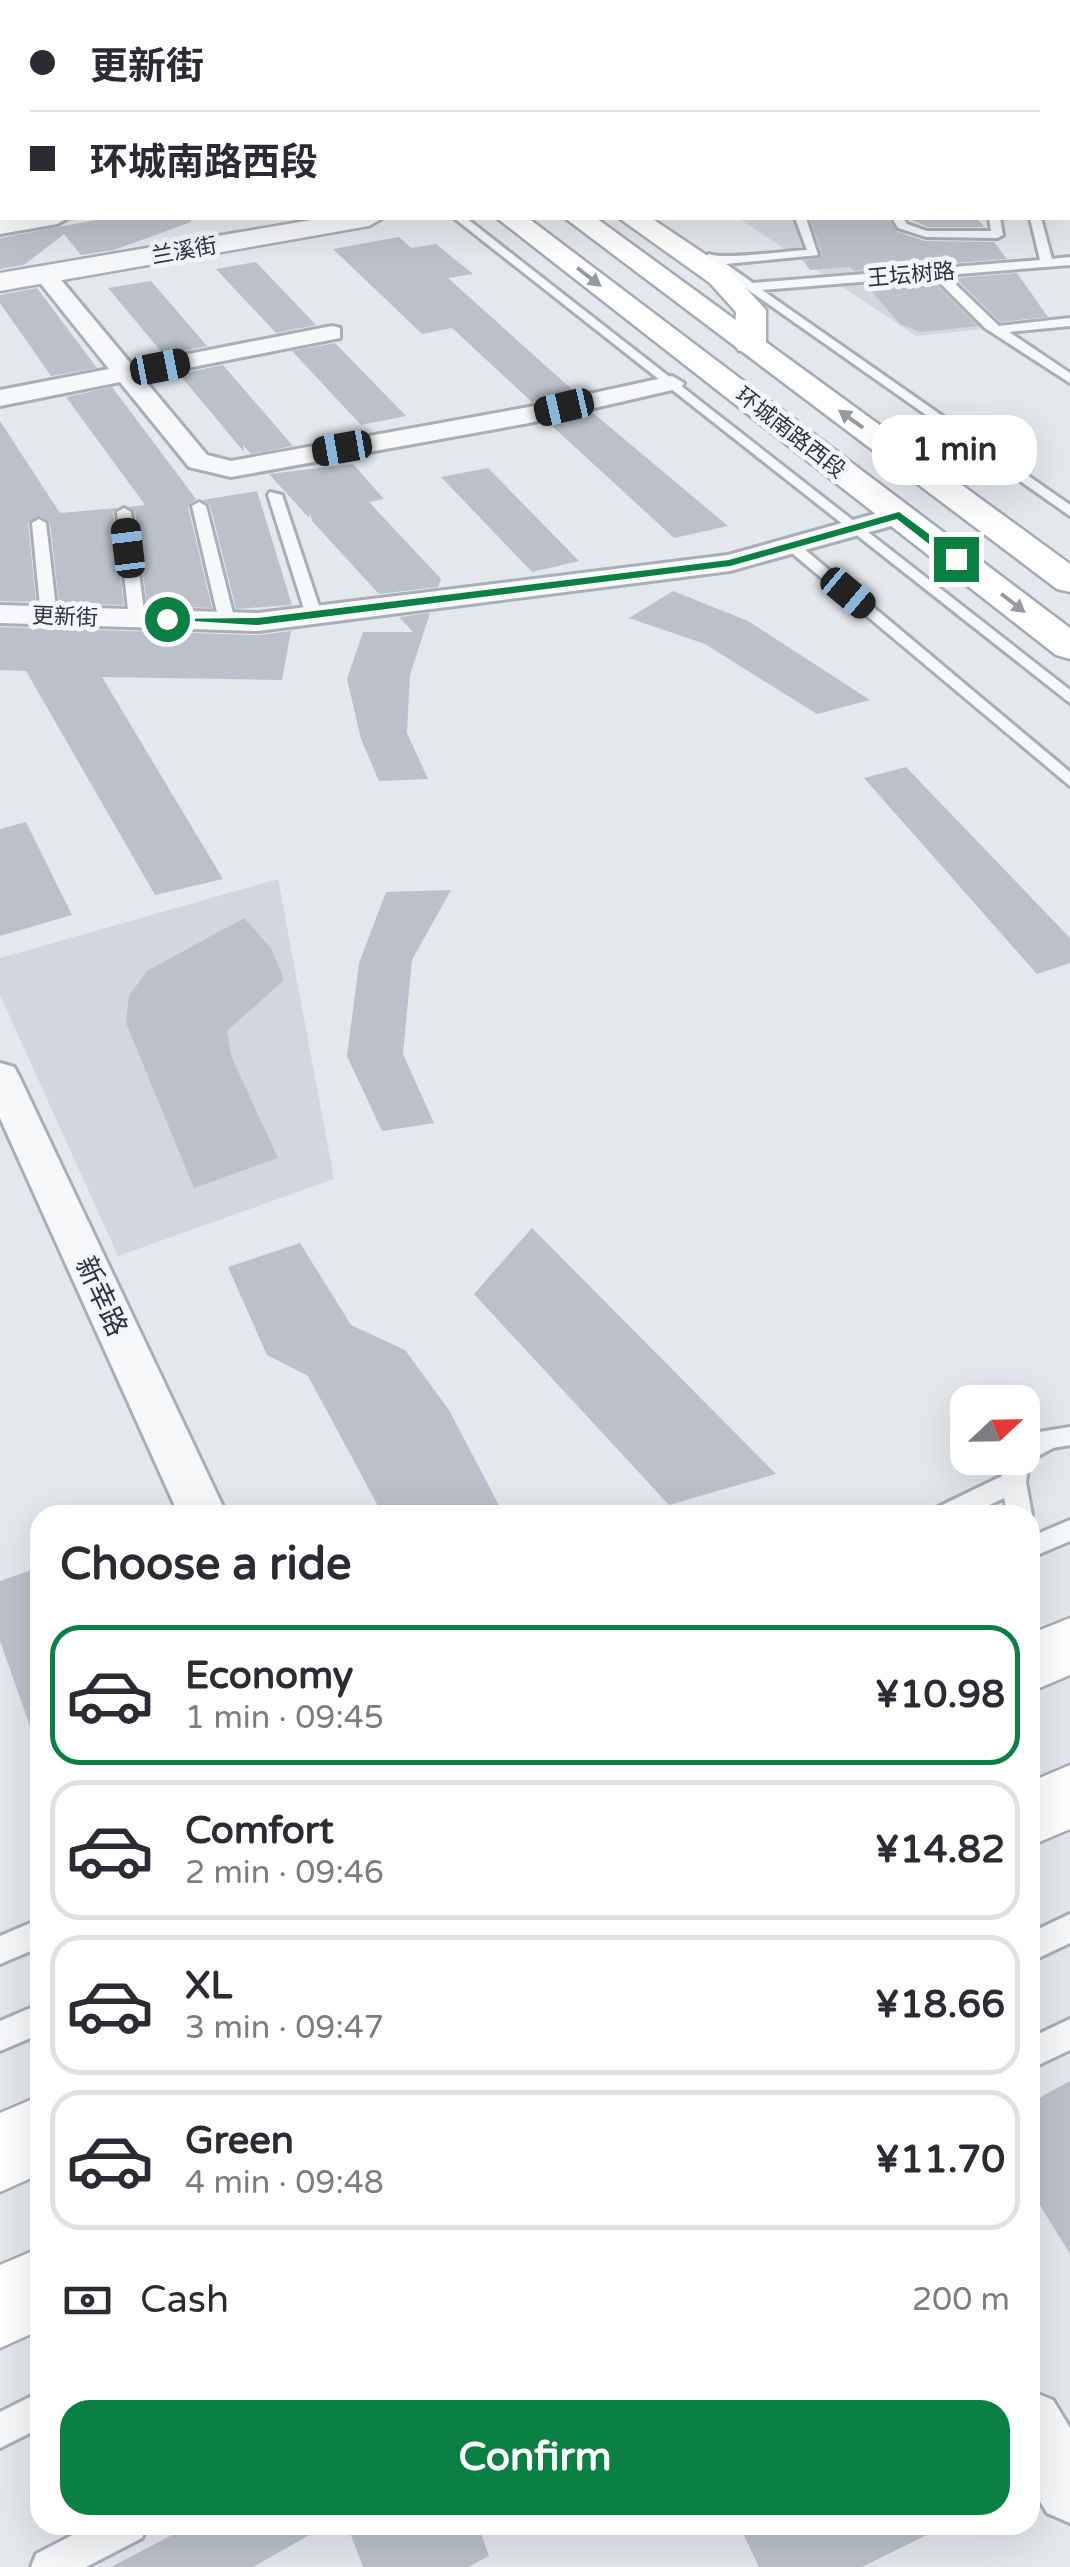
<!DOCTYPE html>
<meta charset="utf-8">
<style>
:root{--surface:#fff;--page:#f2f2f3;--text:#2b2b33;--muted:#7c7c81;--line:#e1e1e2;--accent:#0b8043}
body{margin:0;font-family:"Varela Round","Noto Sans SC",sans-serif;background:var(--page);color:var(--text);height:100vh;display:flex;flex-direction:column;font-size:38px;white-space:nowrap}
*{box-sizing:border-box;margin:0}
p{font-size:32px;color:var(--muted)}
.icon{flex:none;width:55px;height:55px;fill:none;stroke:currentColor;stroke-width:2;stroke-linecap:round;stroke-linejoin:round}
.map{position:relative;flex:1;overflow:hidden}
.sheet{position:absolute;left:30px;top:1505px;width:1010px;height:1030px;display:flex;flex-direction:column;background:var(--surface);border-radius:30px;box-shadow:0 10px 40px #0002}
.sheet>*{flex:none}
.banner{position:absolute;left:0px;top:0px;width:1070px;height:220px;box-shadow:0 10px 40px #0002;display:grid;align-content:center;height:220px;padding:0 30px;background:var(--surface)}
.needle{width:65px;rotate:68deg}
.tools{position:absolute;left:950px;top:1385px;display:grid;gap:20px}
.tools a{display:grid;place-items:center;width:90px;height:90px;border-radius:20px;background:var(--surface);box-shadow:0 10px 40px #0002;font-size:50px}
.end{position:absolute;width:45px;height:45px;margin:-22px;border:12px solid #0b8043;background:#fff;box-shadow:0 0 0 5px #fff}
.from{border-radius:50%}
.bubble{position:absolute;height:70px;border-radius:30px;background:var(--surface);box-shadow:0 10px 40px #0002;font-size:32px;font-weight:800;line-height:70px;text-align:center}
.car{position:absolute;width:30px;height:60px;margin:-30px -15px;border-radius:12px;box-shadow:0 0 8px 2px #0007;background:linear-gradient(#222 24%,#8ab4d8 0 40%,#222 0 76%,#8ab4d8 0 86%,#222 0)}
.banner b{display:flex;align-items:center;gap:35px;height:95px;font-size:38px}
.banner b+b{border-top:2px solid var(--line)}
.banner i{width:25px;height:25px;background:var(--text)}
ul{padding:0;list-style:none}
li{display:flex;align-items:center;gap:30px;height:140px;margin:0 20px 15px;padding:0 10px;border:5px solid var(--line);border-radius:30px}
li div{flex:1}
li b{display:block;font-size:38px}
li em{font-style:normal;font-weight:800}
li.active{border-color:var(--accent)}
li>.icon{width:90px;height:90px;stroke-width:1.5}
h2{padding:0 30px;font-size:45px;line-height:120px}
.pay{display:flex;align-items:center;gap:25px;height:110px;padding:0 30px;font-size:38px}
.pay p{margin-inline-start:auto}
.button{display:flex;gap:20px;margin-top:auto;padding:20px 30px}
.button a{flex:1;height:115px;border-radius:30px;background:var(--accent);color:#fff;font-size:40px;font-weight:800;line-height:115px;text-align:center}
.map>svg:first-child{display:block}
.built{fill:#d2d6de}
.building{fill:#bbc0ca}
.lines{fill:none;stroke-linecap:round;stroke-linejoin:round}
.service-casing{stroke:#a9aeb7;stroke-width:6}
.minor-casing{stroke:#a9aeb7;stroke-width:6}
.tertiary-casing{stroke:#a9aeb7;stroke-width:5}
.secondary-casing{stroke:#a9aeb7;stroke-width:5}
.primary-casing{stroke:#a3abb8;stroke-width:5}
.service{fill:#f7f8fa;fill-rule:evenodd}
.minor{fill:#f7f8fa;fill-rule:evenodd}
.tertiary{fill:#f7f8fa;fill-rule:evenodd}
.secondary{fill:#fff;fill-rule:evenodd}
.primary{fill:#fff;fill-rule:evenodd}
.oneway{fill:#959aa2}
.route{fill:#0b8043}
.labels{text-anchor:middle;stroke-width:10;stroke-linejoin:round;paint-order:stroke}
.far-street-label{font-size:22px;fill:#2b3445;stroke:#f4f6f9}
.street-label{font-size:28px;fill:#2b3445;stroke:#f4f6f9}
</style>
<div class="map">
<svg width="1070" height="2567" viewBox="0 0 1070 2567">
<rect width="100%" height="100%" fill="#e4e7ec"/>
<!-- built -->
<path class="built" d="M 738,218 L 887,218 L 893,230 L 904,231 L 913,240 L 918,264 L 983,329 L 916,336 Z
M 278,879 L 334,1179 L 118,1256 L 0,995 L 0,958 Z"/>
<!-- building -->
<path class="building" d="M 107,218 L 190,218 L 191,222 L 114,250 L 81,255 L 64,234 L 24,265 L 0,269 L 0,238 Z
M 810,218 L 888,218 L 897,232 L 925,241 L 994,242 L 1007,259 L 854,271 L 850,267 L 810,270 L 803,260 L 818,259 L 822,254 Z
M 907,218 L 977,218 L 984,227 L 928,227 Z
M 399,237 L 411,248 L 436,244 L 473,274 L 448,278 L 576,393 L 532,402 L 452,328 L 422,334 L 333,249 Z
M 256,262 L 316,325 L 276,333 L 216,269 Z
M 1017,273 L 1048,317 L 1000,322 L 955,278 Z
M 932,280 L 978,326 L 921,332 L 900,324 L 866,285 Z
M 151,281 L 207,346 L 164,355 L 108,288 Z
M 37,288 L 97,368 L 51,376 L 0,303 L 0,295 Z
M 335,343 L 406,416 L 361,425 L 292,351 Z
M 223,365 L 293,446 L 251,454 L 243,445 L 244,452 L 179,374 Z
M 112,387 L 196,499 L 188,507 L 212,608 L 147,606 L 135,512 L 129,507 L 145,505 L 66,397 Z
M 592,412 L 728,526 L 674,538 L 552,426 L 556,425 L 552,421 Z
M 0,421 L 60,513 L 117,508 L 113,512 L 124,605 L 59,603 L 50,523 L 41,516 L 28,523 L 36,602 L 0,601 Z
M 353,464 L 384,499 L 369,502 L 441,579 L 438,587 L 379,594 L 312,521 L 310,513 L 309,518 L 269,474 Z
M 488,468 L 579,561 L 532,572 L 441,477 Z
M 257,491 L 292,605 L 236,609 L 210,505 L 202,500 Z
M 673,591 L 748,621 L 870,700 L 817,714 L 705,644 L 629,618 Z
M 430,613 L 410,675 L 407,733 L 428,779 L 379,781 L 361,739 L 347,679 L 363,632 L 413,632 L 399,617 Z
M 0,627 L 258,635 L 291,631 L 282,680 L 102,677 L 223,879 L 155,895 L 26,671 L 0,670 Z
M 906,767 L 1070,938 L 1070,963 L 1037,974 L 864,778 Z
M 26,822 L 72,915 L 0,936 L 0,829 Z
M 451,890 L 412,960 L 403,1054 L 434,1123 L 382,1131 L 347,1056 L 359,963 L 386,892 Z
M 244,918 L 271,948 L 284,980 L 227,1031 L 231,1056 L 278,1158 L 194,1188 L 126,1023 L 129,996 L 147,971 Z
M 532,1228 L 776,1474 L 669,1505 L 474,1294 Z
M 300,1243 L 351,1325 L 405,1350 L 449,1410 L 504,1515 L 383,1515 L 308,1376 L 267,1355 L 228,1267 Z
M 40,1567 L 40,1739 L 35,1740 L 0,1641 L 0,1581 Z
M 1070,2081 L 1070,2254 L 1030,2189 L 1030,2103 Z
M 191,2525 L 327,2525 L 253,2567 L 111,2567 Z
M 347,2525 L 478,2525 L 489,2556 L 468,2567 L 363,2567 Z
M 739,2525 L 947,2525 L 862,2567 L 759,2567 Z"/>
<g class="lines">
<defs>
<path id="service" d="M 56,0 L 66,0 L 68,2 L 58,2 Z
M 149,0 L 159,0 L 161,2 L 151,2 Z
M 181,0 L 192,0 L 194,2 L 184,2 Z
M 336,0 L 347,0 L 349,2 L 339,2 Z
M 446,0 L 458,0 L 460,2 L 449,2 Z
M 492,0 L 504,0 L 506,2 L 495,2 Z
M 548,0 L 558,0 L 559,2 L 550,2 Z
M 866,0 L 877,0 L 879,2 L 869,2 Z
M 1026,0 L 1038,0 L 1040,2 L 1029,2 Z
M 1068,23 L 1070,24 L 1070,31 L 1068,30 Z
M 1068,197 L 1070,197 L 1070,203 L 1068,203 Z
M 454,218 L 466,218 L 1070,690 L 1070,703 Z
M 795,218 L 806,218 L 818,255 L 726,264 L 753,283 L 1040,260 L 1030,218 L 1041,218 L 1052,259 L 1070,257 L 1070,265 L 946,275 L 999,326 L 1070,318 L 1070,326 L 1009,332 L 1070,373 L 1070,383 L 985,328 L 933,276 L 762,290 L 1070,505 L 1070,516 L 703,258 L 709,254 C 722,260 786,251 807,250 Z
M 892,218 L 903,218 L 907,224 L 927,231 L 991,231 L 989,218 L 1000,218 L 1003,235 L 997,238 L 926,237 L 898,228 Z
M 270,492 L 282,495 L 322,615 L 319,618 L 306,615 L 268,495 Z
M 199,502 L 206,506 L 235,621 L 233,624 L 219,621 L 192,506 Z
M 124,508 L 131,512 L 145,618 L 137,623 L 129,618 L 117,512 Z
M 39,519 L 46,523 L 57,616 L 49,621 L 41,616 L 32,523 Z
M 787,543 L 797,543 L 1070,772 L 1070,786 L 787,549 Z
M 1070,1427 L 1070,1445 L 1053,1448 L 1029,1461 L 1026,1482 L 1032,1515 L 1030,1520 L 1030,1515 L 1008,1515 L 1004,1498 L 969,1515 L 933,1515 L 936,1508 L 1002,1476 L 1005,1458 L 1022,1458 L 1022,1442 L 1039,1432 Z
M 1070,1520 L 1070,1541 L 1030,1558 L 1030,1537 Z
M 1070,1914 L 1070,1943 L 1030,1962 L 1030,1933 Z
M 40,1919 L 40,1947 L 0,1964 L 0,1936 Z
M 40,2004 L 40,2034 L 0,2051 L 0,2021 Z
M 1070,2019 L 1070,2050 L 1030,2069 L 1030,2038 Z
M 40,2392 L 40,2428 L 0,2448 L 0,2412 Z
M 92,2525 L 147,2525 L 142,2538 L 86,2567 L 31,2567 L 36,2554 Z"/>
<path id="minor" d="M 0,0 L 16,0 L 18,2 L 2,5 Z
M 708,0 L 726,0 L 727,2 L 710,2 Z
M 0,56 L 2,57 L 2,68 L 0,68 Z
M 19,218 L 68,218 L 57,224 L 0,234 L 0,220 Z
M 44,267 L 52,269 L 132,365 L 332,326 L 340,328 L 340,338 L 142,377 L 207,455 L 231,461 L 529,407 L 672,376 L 684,383 L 681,388 L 529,423 L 231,477 L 189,467 L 120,382 L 0,406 L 0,390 L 109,369 L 33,274 Z
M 899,507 L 913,515 L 909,521 L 730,571 L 258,631 L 0,623 L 0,605 L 258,613 L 728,555 Z
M 0,1063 L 14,1067 L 19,1076 L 227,1515 L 179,1515 L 0,1118 Z
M 1030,2391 L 1053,2400 L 1070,2428 L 1070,2523 L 1047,2513 L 1030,2485 Z"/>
<path id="tertiary" d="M 1068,135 L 1070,135 L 1070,151 L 1068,151 Z
M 323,218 L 383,218 L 369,226 L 0,291 L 0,273 Z"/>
<path id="secondary" d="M 619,218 L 651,218 L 730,271 L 766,310 L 766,344 L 761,351 L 739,351 L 734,344 L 736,312 L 710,283 Z
M 1070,1618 L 1070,1675 L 1030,1692 L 1030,1634 Z
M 1070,1765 L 1070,1829 L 1030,1846 L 1030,1782 Z
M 40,2096 L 40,2174 L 0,2192 L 0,2113 Z
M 40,2248 L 40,2330 L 0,2348 L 0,2265 Z"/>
<path id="primary" d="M 220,0 L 244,0 L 245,2 L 222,2 Z
M 270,0 L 294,0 L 295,2 L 272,2 Z
M 497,218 L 528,218 L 1070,628 L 1070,659 L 1056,655 Z
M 565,218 L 596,218 L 1070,564 L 1070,592 L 1057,589 Z"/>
</defs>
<!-- service casing -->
<use href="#service" class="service-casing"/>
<!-- minor casing -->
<use href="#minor" class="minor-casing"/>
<!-- tertiary casing -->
<use href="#tertiary" class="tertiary-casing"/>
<!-- secondary casing -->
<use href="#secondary" class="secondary-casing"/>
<!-- primary casing -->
<use href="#primary" class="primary-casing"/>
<!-- service -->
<use href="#service" class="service"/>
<!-- minor -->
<use href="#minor" class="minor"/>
<!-- tertiary -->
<use href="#tertiary" class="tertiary"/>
<!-- secondary -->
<use href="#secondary" class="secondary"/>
<!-- primary -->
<use href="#primary" class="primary"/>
</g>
<!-- one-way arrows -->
<defs><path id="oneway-solid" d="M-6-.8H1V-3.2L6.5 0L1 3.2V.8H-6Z" transform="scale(2.5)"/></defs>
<g class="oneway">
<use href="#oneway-solid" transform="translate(589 277) rotate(38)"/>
<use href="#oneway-solid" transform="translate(851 419) rotate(-144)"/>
<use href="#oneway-solid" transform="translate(1013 603) rotate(38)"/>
</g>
<!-- route -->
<path class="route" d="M 899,512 L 960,557 L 960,562 L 952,562 L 897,519 L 730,566 L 258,625 L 161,619 L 258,618 L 729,560 Z"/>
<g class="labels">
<!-- far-street labels -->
<g class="far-street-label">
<text transform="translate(184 250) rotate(-10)" y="8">兰溪街</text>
<text transform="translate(911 274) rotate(-5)" y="8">王坛树路</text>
<text transform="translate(791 432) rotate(38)" y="8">环城南路西段</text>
<text transform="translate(65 616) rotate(2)" y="8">更新街</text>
</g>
<!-- street labels -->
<g class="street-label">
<text transform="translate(102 1296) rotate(65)" y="10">新幸路</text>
</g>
</g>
</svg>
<div class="tools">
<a><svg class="needle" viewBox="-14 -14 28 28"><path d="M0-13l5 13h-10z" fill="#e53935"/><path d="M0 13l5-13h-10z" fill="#7c7c81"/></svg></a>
</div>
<i class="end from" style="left:167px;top:619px"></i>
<i class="end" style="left:956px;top:559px"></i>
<div class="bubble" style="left:872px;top:415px;width:165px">1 min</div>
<i class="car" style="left:160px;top:367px;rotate:79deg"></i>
<i class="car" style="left:564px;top:407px;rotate:257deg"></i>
<i class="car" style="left:342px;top:448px;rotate:260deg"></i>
<i class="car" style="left:128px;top:548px;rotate:353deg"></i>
<i class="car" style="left:848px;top:593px;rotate:130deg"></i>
<div class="banner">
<b><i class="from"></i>更新街</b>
<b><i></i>环城南路西段</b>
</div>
<section class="sheet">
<h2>Choose a ride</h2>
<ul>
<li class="active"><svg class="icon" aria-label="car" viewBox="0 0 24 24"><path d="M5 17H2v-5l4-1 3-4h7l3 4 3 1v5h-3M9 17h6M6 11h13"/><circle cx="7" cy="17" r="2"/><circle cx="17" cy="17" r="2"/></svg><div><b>Economy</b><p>1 min · 09:45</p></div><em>¥10.98</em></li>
<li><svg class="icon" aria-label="car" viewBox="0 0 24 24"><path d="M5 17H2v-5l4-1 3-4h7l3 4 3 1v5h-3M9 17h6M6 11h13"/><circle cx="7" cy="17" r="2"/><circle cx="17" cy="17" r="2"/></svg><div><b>Comfort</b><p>2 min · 09:46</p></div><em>¥14.82</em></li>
<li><svg class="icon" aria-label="car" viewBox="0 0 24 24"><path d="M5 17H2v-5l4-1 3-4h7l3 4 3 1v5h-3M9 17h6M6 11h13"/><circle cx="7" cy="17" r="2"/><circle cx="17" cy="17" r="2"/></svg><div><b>XL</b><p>3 min · 09:47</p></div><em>¥18.66</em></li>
<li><svg class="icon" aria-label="car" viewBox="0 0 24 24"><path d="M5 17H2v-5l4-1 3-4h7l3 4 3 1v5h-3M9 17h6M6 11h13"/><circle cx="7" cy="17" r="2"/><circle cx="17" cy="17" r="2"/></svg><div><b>Green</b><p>4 min · 09:48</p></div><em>¥11.70</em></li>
</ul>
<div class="pay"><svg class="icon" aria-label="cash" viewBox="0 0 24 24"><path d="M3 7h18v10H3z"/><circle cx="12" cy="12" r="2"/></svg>Cash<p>200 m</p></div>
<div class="button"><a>Confirm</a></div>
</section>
</div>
